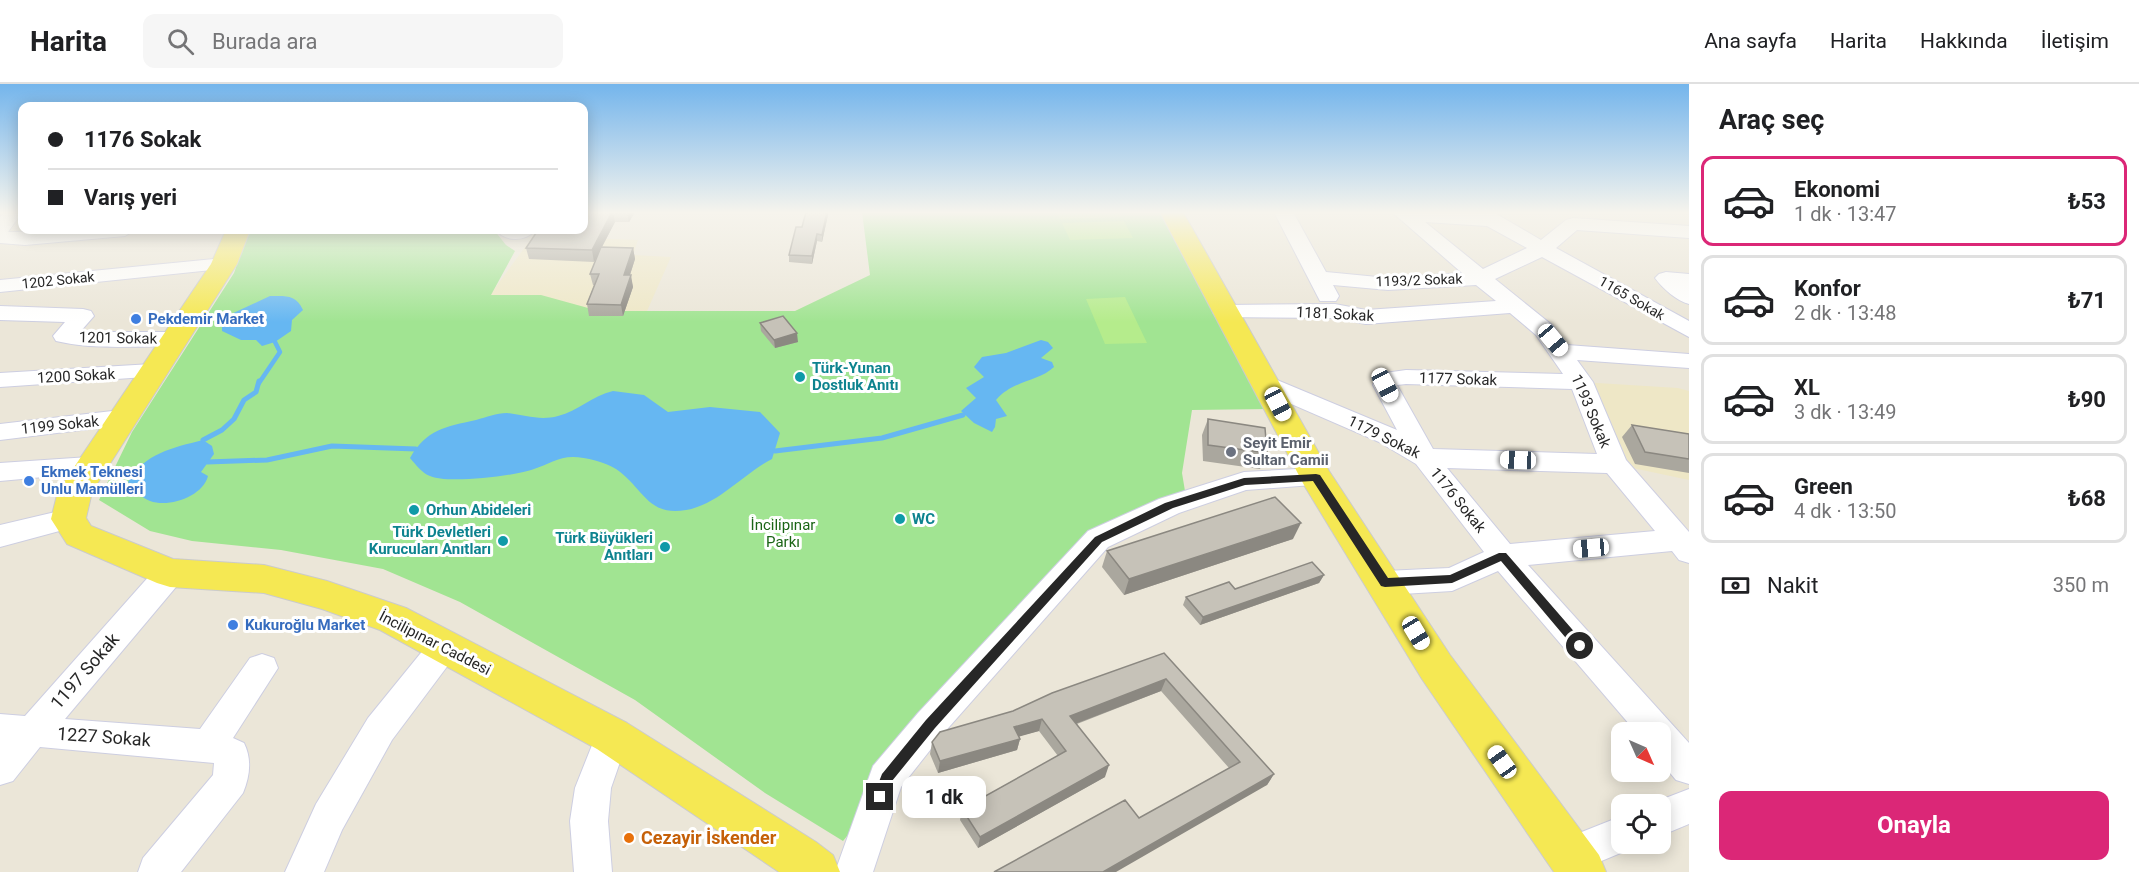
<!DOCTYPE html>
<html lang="tr">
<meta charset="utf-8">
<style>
:root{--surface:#fff;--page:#f6f6f6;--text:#202124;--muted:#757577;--line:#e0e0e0;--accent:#db2777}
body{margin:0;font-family:Roboto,sans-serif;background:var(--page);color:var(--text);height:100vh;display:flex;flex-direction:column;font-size:22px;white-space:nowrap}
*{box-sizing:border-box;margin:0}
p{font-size:20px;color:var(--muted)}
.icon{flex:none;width:33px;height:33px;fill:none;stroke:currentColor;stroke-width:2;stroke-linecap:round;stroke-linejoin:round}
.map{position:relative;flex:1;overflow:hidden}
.side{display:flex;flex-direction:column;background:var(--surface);width:450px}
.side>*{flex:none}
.hud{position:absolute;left:18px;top:18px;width:570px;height:132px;border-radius:12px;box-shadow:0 3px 15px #0003;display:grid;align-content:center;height:132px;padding:0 30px;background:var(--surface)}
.needle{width:39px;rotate:135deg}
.tools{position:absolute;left:1611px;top:638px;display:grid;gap:12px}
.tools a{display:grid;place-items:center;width:60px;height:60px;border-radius:12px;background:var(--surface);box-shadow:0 3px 15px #0003;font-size:30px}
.end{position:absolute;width:27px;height:27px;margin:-14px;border:8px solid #272727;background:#fff;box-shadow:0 0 0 3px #fff}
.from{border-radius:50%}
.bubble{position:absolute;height:42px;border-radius:12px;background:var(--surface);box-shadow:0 3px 15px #0003;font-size:20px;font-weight:700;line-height:42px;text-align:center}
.car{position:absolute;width:18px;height:36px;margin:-18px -9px;border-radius:8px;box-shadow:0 0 4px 2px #0007;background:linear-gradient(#fff 24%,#345 0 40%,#fff 0 76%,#345 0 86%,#fff 0)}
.hud b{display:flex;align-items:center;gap:21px;height:57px;font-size:22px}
.hud b+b{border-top:2px solid var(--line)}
.hud i{width:15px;height:15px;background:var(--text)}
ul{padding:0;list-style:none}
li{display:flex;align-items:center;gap:18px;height:90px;margin:0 12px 9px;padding:0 18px;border:3px solid var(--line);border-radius:12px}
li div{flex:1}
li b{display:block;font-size:22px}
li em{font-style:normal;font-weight:700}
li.current{border-color:var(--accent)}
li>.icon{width:54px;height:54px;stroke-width:1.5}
h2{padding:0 30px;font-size:27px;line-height:72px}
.pay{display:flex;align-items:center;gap:15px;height:66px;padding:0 30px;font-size:22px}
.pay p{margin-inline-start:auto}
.cta{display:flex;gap:12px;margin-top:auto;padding:12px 30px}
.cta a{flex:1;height:69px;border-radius:12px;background:var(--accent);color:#fff;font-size:24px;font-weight:700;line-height:69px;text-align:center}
header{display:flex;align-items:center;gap:36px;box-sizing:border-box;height:84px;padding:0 30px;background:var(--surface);border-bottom:2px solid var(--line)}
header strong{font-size:28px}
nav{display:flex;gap:33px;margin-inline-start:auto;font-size:21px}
.search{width:420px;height:54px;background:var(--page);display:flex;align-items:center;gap:15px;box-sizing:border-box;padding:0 21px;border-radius:12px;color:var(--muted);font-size:22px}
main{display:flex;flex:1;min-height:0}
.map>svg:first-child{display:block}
.education{fill:#eee7c6}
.green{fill:#a1e492}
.pitch{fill:#b5ec8c}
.water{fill:#66b7f2}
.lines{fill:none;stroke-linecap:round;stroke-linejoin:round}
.stream-far1{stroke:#66b7f2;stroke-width:4.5}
.stream{stroke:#66b7f2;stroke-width:5}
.minor-casing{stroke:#cdcee1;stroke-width:2}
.major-casing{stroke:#cbcbcb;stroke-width:2}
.minor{fill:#fff;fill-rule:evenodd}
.major{fill:#f5e853;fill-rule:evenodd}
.wall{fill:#aaa79e}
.shaded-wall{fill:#8b8881}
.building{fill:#c6c2b8;stroke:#8b8881;stroke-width:1.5}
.route{fill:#272727}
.shop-dot{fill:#3f7fe0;stroke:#fff;stroke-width:2}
.culture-dot{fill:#0f9aa8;stroke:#fff;stroke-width:2}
.worship-dot{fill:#6b7280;stroke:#fff;stroke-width:2}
.food-dot{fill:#e8710a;stroke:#fff;stroke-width:2}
.labels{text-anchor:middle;stroke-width:6;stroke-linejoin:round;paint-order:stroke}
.far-street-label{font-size:14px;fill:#272727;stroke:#fff}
.street-label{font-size:15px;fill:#272727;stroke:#fff}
.shop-label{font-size:15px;font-weight:bold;fill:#366cbe;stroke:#fff;text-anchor:start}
.culture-label{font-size:15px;font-weight:bold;fill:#0d838f;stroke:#fff;text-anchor:start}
.worship-label{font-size:15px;font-weight:bold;fill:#5b616d;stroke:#fff;text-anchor:start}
.park-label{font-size:15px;fill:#1b6516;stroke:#fff}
.near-street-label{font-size:18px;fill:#272727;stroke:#fff}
.near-food-label{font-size:18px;font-weight:bold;fill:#c56008;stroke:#fff;text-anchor:start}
</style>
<header>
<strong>Harita</strong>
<div class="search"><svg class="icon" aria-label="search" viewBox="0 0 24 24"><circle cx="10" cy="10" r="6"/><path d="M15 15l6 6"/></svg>Burada ara</div>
<nav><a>Ana sayfa</a><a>Harita</a><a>Hakkında</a><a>İletişim</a></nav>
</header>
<main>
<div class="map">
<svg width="1689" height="788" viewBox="0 0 1689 788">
<rect width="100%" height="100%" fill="#ebe6d8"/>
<!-- education -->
<path class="education" d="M 533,152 L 638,156 L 633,171 L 671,173 L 647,227 L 599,227 L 490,211 Z
M 1581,298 L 1678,304 L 1689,307 L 1689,396 L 1614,380 Z"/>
<!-- green -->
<path class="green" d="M 862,128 L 1174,128 L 1270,325 L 1192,326 L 1182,389 L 1185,407 L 1095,447 L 843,757 L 765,709 L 635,616 L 460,518 L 383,485 L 281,466 L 192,457 L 150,447 L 99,416 L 132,348 L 234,189 L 249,146 L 494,146 L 506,161 L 515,167 L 491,211 L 541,211 L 599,227 L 795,227 L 870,191 Z"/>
<!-- pitch -->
<path class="pitch" d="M 1057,128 L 1119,128 L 1121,133 L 1060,135 Z
M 1124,137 L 1133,154 L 1070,156 L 1062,139 Z
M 1125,213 L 1147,259 L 1105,260 L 1086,215 Z"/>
<!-- water -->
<path class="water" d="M 270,212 C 285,212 296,210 303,226 L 292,236 L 291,247 L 275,258 L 262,262 L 256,256 L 241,256 L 222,247 L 222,241 L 229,231 Z
M 1041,256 L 1048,258 L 1053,264 L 1041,274 L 1052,278 L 1054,283 C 1038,298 1013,296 996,316 L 1007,332 L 996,335 L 995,343 L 992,348 L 974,339 L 961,327 L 976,314 L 966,304 L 984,293 L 974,283 L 982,273 L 1006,269 Z
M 613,307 L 644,311 L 668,328 L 710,323 L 760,328 L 780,349 L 772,375 C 744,389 718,421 686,426 C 647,433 643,403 616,385 C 605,378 586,373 573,373 C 558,373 547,381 534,385 C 516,392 446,400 430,392 C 422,389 416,381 410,374 C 427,345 445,343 476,336 C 487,333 496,329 507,329 C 525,331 540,337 558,332 C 578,327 592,312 613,307 Z
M 203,356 L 212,362 L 214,370 L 201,388 L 208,392 C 203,412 170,424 150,417 C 141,414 135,405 128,398 C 145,369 172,364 203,356 Z"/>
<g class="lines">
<!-- stream-far1 -->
<path class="stream-far1" d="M 259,299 L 280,268 L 275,258"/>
<!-- stream -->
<path class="stream" d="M 203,356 L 222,346 L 234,335 L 244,316 L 256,308 L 259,297
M 775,367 L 882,354 L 963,331
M 207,378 L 267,376 L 332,362 L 416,365"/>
<defs>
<path id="minor" d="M 5,128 L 22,128 L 8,148 L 135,146 L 125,152 L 25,161 L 0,159 L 0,133 Z
M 1274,128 L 1293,128 L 1326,188 L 1388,194 L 1462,189 L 1392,128 L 1493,128 L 1541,156 L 1566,136 L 1573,134 L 1689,142 L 1689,154 L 1577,146 L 1556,164 L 1689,237 L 1689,253 L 1542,173 L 1495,195 L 1552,241 L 1567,261 L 1689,270 L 1689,284 L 1577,276 L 1593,298 L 1626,376 L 1689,448 L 1689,479 L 1679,476 L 1672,467 L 1528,481 L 1689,659 L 1689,700 L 1676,696 L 1660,677 L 1660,648 L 1636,648 L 1498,487 L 1452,507 L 1385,511 L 1374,507 L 1370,499 L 1374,491 L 1385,487 L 1449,484 L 1484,468 L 1416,380 L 1379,358 L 1259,306 L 1256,301 L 1259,296 L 1268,293 L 1277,296 L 1397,346 L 1373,301 L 1378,290 L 1406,286 L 1563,290 L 1536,251 L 1510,229 L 1366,240 L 1335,234 L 1216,233 L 1213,228 L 1216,223 L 1224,221 L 1335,220 L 1366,226 L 1496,217 L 1476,201 L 1388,206 L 1333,201 L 1339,212 L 1336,217 L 1320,217 ZM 1425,138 L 1487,142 L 1527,164 L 1483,185 ZM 1406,300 L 1572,305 L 1597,370 L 1433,365 L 1397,301 ZM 1447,384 L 1607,389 L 1655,447 L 1510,460 Z
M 496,146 L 535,146 C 526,158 505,158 496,146 Z
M 224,174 L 231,176 L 234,180 L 231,184 L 0,208 L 0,196 Z
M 1666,188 L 1689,190 L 1689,220 C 1677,217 1663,205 1655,194 L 1659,190 Z
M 0,222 L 83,225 L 91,227 L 94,232 L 80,248 L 175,248 L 183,250 L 186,255 L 183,260 L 175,262 C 136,262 94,266 56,257 L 53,252 L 65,238 L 0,236 Z
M 152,280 L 160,282 L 164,287 L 160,292 L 0,303 L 0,289 Z
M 121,326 L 130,328 L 134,334 L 130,340 L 0,356 L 0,340 Z
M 89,373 L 98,376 L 102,382 L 98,388 L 0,397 L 0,379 Z
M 1316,384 L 1326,386 L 1329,393 L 1326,400 L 1246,406 L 1179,429 L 1108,463 L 942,651 L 901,703 L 873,788 L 835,788 L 873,682 L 918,629 L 1088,447 L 1159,415 L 1244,388 Z
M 68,425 L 78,428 L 82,435 L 78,442 L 0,463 L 0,441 Z
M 170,478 L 181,481 L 185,489 L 181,497 L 65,635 L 200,645 L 250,574 L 262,570 L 274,574 L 278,584 L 233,654 L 244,659 C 252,675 250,692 243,709 L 181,788 L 138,788 L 143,774 L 213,691 L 214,679 L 40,663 L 13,697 L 0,701 L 0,630 L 25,632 L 159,481 Z
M 444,550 L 455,554 L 460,563 L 455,572 L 392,656 L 342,746 L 324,788 L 285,788 L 316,720 L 368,634 L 433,554 Z
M 612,637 L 624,641 L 629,652 L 611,704 L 608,737 L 612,788 L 574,788 L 570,737 L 575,704 L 600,641 Z
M 1689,705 L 1689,740 L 1660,752 L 1660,720 L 1650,720 Z
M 1622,732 L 1622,759 L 1637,759 L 1635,763 L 1575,788 L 1554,785 L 1549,772 L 1554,759 Z"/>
<path id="major" d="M 1160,128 L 1183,128 L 1329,387 L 1450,571 L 1599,771 L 1606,788 L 1554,788 L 1422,595 L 1304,401 Z
M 226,146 L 250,146 L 237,180 L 92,408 L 86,434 L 91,442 L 173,475 L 264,481 L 327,497 L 406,524 L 627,639 L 816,758 L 833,771 L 840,788 L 779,788 L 597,665 L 380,546 L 322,525 L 264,509 L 170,503 L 157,499 L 67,460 L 51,435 L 58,407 L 211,180 Z"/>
</defs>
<!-- minor casing -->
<use href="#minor" class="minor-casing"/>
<!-- major casing -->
<use href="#major" class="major-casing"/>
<!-- minor -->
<use href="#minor" class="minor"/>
<!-- major -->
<use href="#major" class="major"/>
</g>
<!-- wall -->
<path class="wall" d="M 584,128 L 635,128 L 629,138 L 615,138 L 602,163 L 633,164 L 635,175 L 630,191 L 633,203 L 623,232 L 589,232 L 587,220 L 594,201 L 593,201 L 590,190 L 598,171 L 594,178 L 529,175 L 526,164 L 584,146 Z
M 828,131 L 822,158 L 817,157 L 812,180 L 789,178 L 789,171 L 802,143 Z
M 760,239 L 798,258 L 775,264 L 761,247 Z
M 1208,335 L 1267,369 L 1260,385 L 1203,377 L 1202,351 Z
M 1632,341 L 1689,350 L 1689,389 L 1635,380 L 1622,353 Z
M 1293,455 L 1124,511 L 1102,483 L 1107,467 Z
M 1324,491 L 1319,499 L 1200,541 L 1183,521 L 1186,513 Z
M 1164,569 L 1274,690 L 1267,701 L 1139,734 L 1229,684 L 1161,607 L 1077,640 L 1105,693 L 978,764 L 960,736 L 962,725 L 1058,672 L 1039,647 L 1019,652 L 1020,655 L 1017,666 L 938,689 L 930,670 L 932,658 Z"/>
<!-- shaded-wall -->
<path class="shaded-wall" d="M 612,128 L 613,128 L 615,138 L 594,178 L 592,166 Z
M 627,128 L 635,128 L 629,138 Z
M 827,128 L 828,128 L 828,131 L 822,158 L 822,151 Z
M 817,150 L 817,157 L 812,180 L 812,172 Z
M 633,164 L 635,175 L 626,203 L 624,191 Z
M 631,191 L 633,203 L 623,232 L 621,221 Z
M 797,249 L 798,258 L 775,264 L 774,256 Z
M 1301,439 L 1293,455 L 1124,511 L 1129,495 Z
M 1324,491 L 1319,499 L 1200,541 L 1203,533 Z
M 1166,595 L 1161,607 L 1067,643 L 1070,632 Z
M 1042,635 L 1039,647 L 1011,655 L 1014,643 Z
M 1020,655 L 1017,666 L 938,689 L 940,677 Z
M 1109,681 L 1105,693 L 978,764 L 980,753 Z
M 1274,690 L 1267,701 L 1116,788 L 1103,788 Z"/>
<!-- building -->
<path class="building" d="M 584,128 L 612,128 L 592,166 L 526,164 L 538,146 L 584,146 Z
M 806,128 L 827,128 L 822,151 L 817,150 L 812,172 L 789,171 L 796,143 L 802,143 Z
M 601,163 L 633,164 L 624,191 L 631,191 L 621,221 L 587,220 L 599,190 L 590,190 Z
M 783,232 L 797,249 L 774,256 L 760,239 Z
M 1208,335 L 1265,344 L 1267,369 L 1208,361 Z
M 1632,341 L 1689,350 L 1689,375 L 1645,368 Z
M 1275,413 L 1301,439 L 1129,495 L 1107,467 Z
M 1312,478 L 1324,491 L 1203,533 L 1186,513 L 1229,498 L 1235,505 Z
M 1164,569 L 1274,690 L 1103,788 L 994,788 L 1125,716 L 1139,734 L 1240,678 L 1166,595 L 1070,632 L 1109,681 L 980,753 L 962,725 L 1066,667 L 1042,635 L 1014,643 L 1020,655 L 940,677 L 932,658 L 940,648 L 1013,627 L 1052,609 Z"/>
<!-- sky -->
<linearGradient id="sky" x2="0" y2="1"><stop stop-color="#74b5ec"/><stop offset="0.54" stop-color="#f6f4ed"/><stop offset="1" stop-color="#f6f4ed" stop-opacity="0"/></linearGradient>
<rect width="1689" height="238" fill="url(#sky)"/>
<!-- route -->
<path class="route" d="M 1316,390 L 1320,391 L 1388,494 L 1450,491 L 1499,469 L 1506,469 L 1584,559 L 1584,566 L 1576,566 L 1501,477 L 1452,499 L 1385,503 L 1381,502 L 1313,397 L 1245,401 L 1173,424 L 1102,458 L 935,644 L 892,697 L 885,717 L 875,717 L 873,713 L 882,690 L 926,636 L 1095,453 L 1165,419 L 1244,394 Z"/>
<!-- markers -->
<g class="shop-dot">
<circle cx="136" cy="235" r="6"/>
<circle cx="29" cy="397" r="6"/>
<circle cx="233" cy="541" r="6"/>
</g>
<g class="culture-dot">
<circle cx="800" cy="293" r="6"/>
<circle cx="414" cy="426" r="6"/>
<circle cx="900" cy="435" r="6"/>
<circle cx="503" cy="457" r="6"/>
<circle cx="665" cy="463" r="6"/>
</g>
<circle class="worship-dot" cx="1231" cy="368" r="6"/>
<circle class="food-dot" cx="629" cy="754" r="6"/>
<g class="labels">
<!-- far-street labels -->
<g class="far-street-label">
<text transform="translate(58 196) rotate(-6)" y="5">1202 Sokak</text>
<text transform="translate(1419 196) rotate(-2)" y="5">1193/2 Sokak</text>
<text transform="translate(1632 214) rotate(30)" y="5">1165 Sokak</text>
</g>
<!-- street labels -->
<g class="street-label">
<text transform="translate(1335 230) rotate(3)" y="5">1181 Sokak</text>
<text transform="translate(118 254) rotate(1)" y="5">1201 Sokak</text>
<text transform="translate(76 292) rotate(-3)" y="5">1200 Sokak</text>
<text transform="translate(1458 295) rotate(2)" y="5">1177 Sokak</text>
<text transform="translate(1591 327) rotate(67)" y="5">1193 Sokak</text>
<text transform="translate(60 341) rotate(-6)" y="5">1199 Sokak</text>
<text transform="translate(1384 353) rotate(26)" y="5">1179 Sokak</text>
<text transform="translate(1458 416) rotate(51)" y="5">1176 Sokak</text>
<text transform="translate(435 559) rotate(27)" y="5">İncilipınar Caddesi</text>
</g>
<!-- shop labels -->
<g class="shop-label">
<text x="148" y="240">Pekdemir Market</text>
<text x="41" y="393">Ekmek Teknesi<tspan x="41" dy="17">Unlu Mamülleri</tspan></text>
<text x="245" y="546">Kukuroğlu Market</text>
</g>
<!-- culture labels -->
<g class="culture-label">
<text x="812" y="289">Türk-Yunan<tspan x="812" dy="17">Dostluk Anıtı</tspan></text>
<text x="426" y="431">Orhun Abideleri</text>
<text x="912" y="440">WC</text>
<text x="491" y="453" text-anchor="end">Türk Devletleri<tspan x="491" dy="17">Kurucuları Anıtları</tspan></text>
<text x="653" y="459" text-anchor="end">Türk Büyükleri<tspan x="653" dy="17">Anıtları</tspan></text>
</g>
<!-- worship labels -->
<g class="worship-label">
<text x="1243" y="364">Seyit Emir<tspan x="1243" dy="17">Sultan Camii</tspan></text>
</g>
<!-- park labels -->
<g class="park-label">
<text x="783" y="446">İncilipınar<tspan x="783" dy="17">Parkı</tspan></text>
</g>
<!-- near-street labels -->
<g class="near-street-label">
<text transform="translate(85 587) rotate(-49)" y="6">1197 Sokak</text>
<text transform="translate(104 653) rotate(4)" y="6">1227 Sokak</text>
</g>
<!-- near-food labels -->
<g class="near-food-label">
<text x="641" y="760">Cezayir İskender</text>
</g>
</g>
</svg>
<div class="tools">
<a><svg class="needle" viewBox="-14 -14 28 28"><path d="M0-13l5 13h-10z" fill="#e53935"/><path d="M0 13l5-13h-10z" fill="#757577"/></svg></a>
<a><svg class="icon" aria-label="locate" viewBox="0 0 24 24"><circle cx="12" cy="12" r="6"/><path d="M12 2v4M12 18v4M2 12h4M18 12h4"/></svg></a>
</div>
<i class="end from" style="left:1580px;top:562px"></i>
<i class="end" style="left:880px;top:713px"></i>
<div class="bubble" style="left:902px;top:692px;width:84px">1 dk</div>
<i class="car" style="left:1553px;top:256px;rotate:140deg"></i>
<i class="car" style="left:1385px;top:301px;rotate:152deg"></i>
<i class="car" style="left:1278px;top:320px;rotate:152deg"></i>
<i class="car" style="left:1518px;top:376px;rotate:272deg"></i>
<i class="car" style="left:1591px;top:464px;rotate:265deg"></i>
<i class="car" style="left:1416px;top:549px;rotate:149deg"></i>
<i class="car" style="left:1502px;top:678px;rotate:325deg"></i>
<div class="hud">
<b><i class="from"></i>1176 Sokak</b>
<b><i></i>Varış yeri</b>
</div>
</div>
<section class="side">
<h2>Araç seç</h2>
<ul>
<li class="current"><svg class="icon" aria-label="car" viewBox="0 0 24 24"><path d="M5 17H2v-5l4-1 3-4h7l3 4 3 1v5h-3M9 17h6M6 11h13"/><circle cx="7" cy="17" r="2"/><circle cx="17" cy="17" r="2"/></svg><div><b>Ekonomi</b><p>1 dk · 13:47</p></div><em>₺53</em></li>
<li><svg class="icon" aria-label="car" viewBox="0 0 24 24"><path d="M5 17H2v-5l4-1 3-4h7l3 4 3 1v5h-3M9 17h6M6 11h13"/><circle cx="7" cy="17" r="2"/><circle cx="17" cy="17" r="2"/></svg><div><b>Konfor</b><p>2 dk · 13:48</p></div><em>₺71</em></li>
<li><svg class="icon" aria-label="car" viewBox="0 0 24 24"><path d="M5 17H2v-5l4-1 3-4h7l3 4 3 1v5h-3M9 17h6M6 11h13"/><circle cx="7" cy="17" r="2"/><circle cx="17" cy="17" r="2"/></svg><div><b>XL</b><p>3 dk · 13:49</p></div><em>₺90</em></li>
<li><svg class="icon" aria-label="car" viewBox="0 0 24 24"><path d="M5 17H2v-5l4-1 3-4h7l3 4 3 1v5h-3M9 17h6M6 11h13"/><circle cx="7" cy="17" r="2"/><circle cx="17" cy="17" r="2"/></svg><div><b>Green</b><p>4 dk · 13:50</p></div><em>₺68</em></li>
</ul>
<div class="pay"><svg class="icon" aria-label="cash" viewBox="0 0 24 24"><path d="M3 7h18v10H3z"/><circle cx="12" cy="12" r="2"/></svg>Nakit<p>350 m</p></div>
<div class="cta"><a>Onayla</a></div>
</section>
</main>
